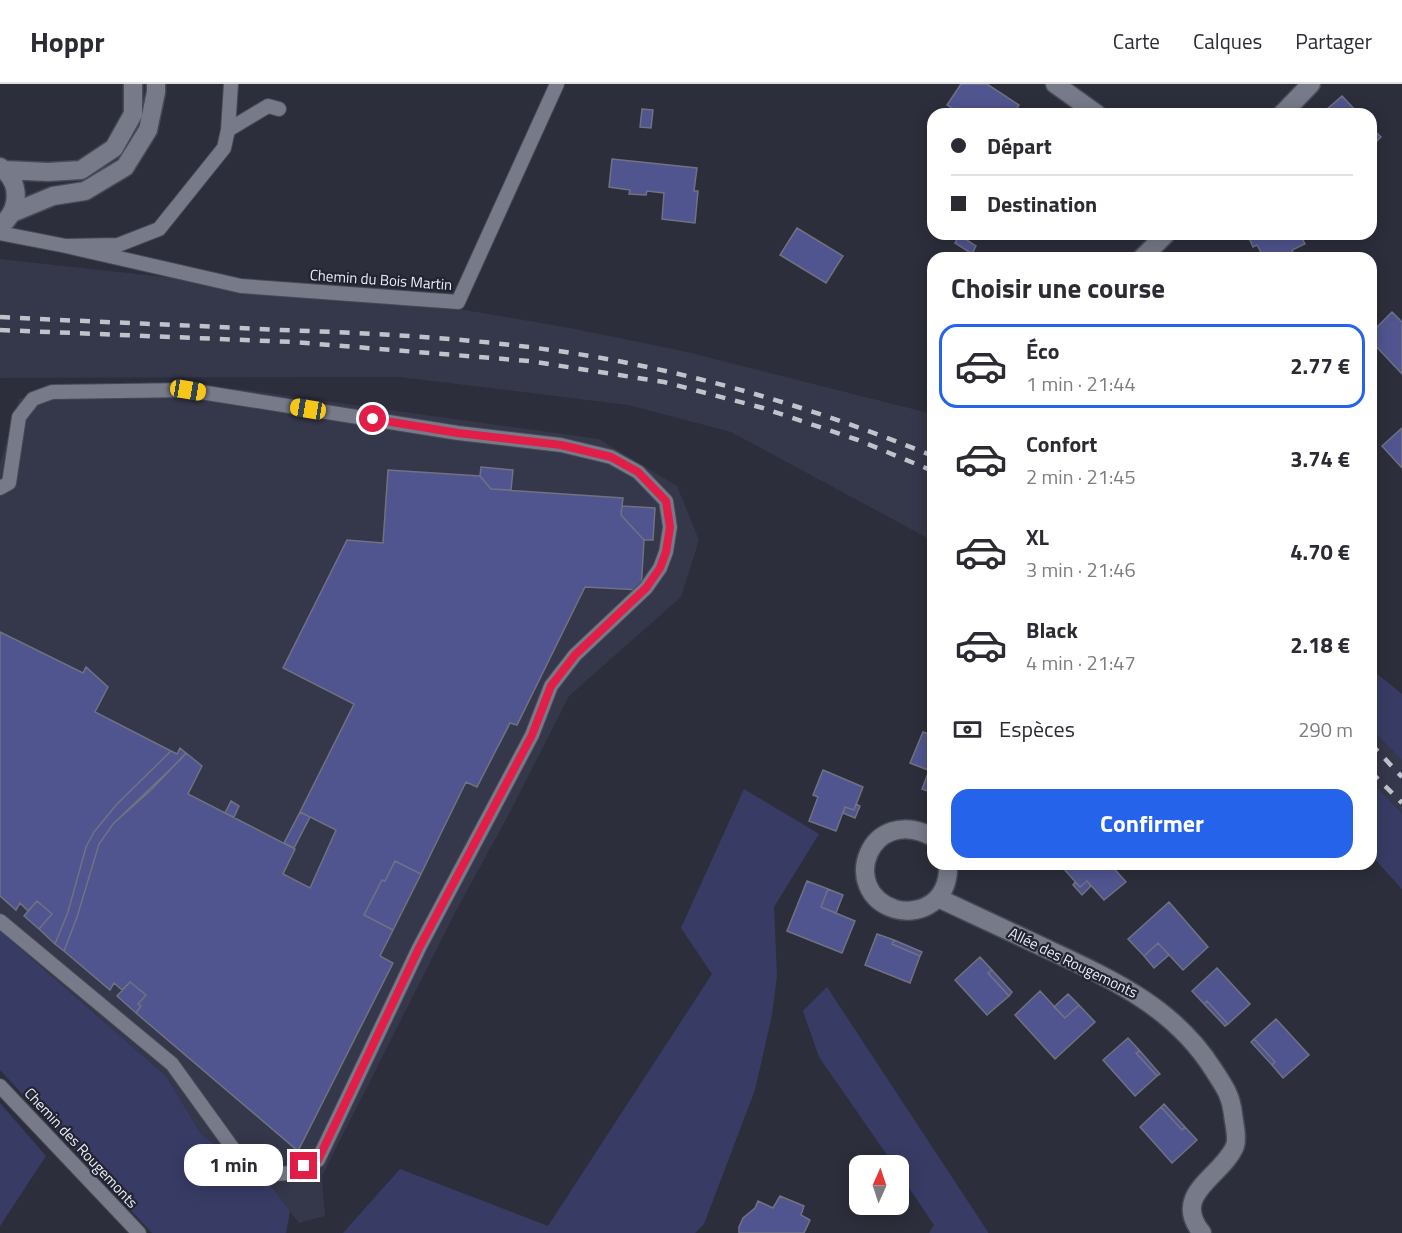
<!DOCTYPE html>
<html lang="fr">
<meta charset="utf-8">
<style>
:root{--surface:#fff;--page:#f7f7f7;--text:#2b2b33;--muted:#7c7c81;--line:#e1e1e2;--accent:#2563eb}
body{margin:0;font-family:"Titillium Web",sans-serif;background:var(--page);color:var(--text);height:100vh;display:flex;flex-direction:column;font-size:22px;white-space:nowrap}
*{box-sizing:border-box;margin:0}
p{font-size:20px;color:var(--muted)}
.icon{flex:none;width:33px;height:33px;fill:none;stroke:currentColor;stroke-width:2;stroke-linecap:round;stroke-linejoin:round}
.map{position:relative;flex:1;overflow:hidden}
.sheet{position:absolute;left:927px;top:168px;width:450px;height:618px;display:flex;flex-direction:column;background:var(--surface);border-radius:18px;box-shadow:0 3px 15px #0003}
.sheet>*{flex:none}
.banner{position:absolute;left:927px;top:24px;width:450px;height:132px;border-radius:18px;box-shadow:0 3px 15px #0003;display:grid;align-content:center;height:132px;padding:0 24px;background:var(--surface)}
.needle{width:39px;rotate:3deg}
.tools{position:absolute;left:849px;top:1071px;display:grid;gap:12px}
.tools a{display:grid;place-items:center;width:60px;height:60px;border-radius:12px;background:var(--surface);box-shadow:0 3px 15px #0003;font-size:30px}
.end{position:absolute;width:27px;height:27px;margin:-14px;border:8px solid #e11d48;background:#fff;box-shadow:0 0 0 3px #fff}
.from{border-radius:50%}
.bubble{position:absolute;height:42px;border-radius:18px;background:var(--surface);box-shadow:0 3px 15px #0003;font-size:20px;font-weight:700;line-height:42px;text-align:center}
.car{position:absolute;width:18px;height:36px;margin:-18px -9px;border-radius:8px;box-shadow:0 0 4px 2px #0007;background:linear-gradient(#f5c518 24%,#345 0 40%,#f5c518 0 76%,#345 0 86%,#f5c518 0)}
.banner b{display:flex;align-items:center;gap:21px;height:57px;font-size:22px}
.banner b+b{border-top:2px solid var(--line)}
.banner i{width:15px;height:15px;background:var(--text)}
ul{padding:0;list-style:none}
li{display:flex;align-items:center;gap:18px;height:84px;margin:0 12px 9px;padding:0 12px;border:3px solid transparent;border-radius:18px}
li div{flex:1}
li b{display:block;font-size:22px}
li em{font-style:normal;font-weight:700}
li.active{border-color:var(--accent)}
li>.icon{width:54px;height:54px;stroke-width:1.5}
h2{padding:0 24px;font-size:27px;line-height:72px}
.pay{display:flex;align-items:center;gap:15px;height:66px;padding:0 24px;font-size:22px}
.pay p{margin-inline-start:auto}
.cta{display:flex;gap:12px;margin-top:auto;padding:12px 24px}
.cta a{flex:1;height:69px;border-radius:18px;background:var(--accent);color:#fff;font-size:24px;font-weight:700;line-height:69px;text-align:center}
header{display:flex;align-items:center;gap:36px;box-sizing:border-box;height:84px;padding:0 30px;background:var(--surface);border-bottom:2px solid var(--line)}
header strong{font-size:28px}
nav{display:flex;gap:33px;margin-inline-start:auto;font-size:21px}
.map>svg:first-child{display:block}
.built{fill:#35374a}
.green{fill:#383c65}
.building{fill:#50558f;stroke:#707282;stroke-width:1.5}
.lines{fill:none;stroke-linecap:round;stroke-linejoin:round}
.service-casing{stroke:#474955;stroke-width:16}
.minor-casing{stroke:#474955;stroke-width:21}
.service{stroke:#777a89;stroke-width:14}
.minor{stroke:#777a89;stroke-width:18}
.rail{stroke:#c1c3cc;stroke-width:4.5;stroke-dasharray:10 10;stroke-linecap:butt}
.route{stroke:#e11d48;stroke-width:8}
.labels{text-anchor:middle;stroke-width:4.5;stroke-linejoin:round;paint-order:stroke}
.street-label{font-size:15px;fill:#eaecf5;stroke:#222431}
</style>
<header>
<strong>Hoppr</strong>
<nav><a>Carte</a><a>Calques</a><a>Partager</a></nav>
</header>
<div class="map">
<svg width="1402" height="1149" viewBox="0 0 1402 1149">
<rect width="100%" height="100%" fill="#2c2e3b"/>
<!-- built -->
<path class="built" d="M 0,175 L 465,226 L 570,244 L 683,267 L 933,330 L 933,457 L 731,348 L 628,321 L 399,293 L 0,294 Z
M 61,301 L 239,305 L 599,355 L 677,402 L 699,456 L 681,513 L 569,612 L 510,728 L 457,825 L 322,1092 L 325,1132 L 299,1139 L 270,1101 L 201,1050 L 166,992 L 0,847 L 0,379 L 19,315 Z
M 1371,585 L 1402,610 L 1402,805 L 1371,771 Z"/>
<!-- green -->
<path class="green" d="M 1371,585 L 1402,610 L 1402,676 L 1371,644 Z
M 1371,697 L 1402,730 L 1402,805 L 1371,771 Z
M 744,705 L 819,750 L 774,823 L 777,892 L 772,931 L 755,1006 L 704,1140 L 695,1149 L 343,1149 L 400,1085 L 548,1142 L 712,890 L 681,844 Z
M 0,847 L 166,992 L 201,1050 L 270,1101 L 290,1127 L 286,1149 L 152,1149 L 0,986 Z
M 827,903 L 988,1148 L 988,1149 L 929,1149 L 934,1141 L 899,1089 L 898,1082 L 894,1081 L 819,973 L 803,927 Z
M 0,1019 L 46,1072 L 0,1142 Z"/>
<!-- building -->
<path class="building" d="M 961,0 L 987,0 L 1019,21 L 1014,30 L 961,30 L 947,21 Z
M 1342,12 L 1359,30 L 1327,30 L 1325,27 Z
M 642,25 L 653,26 L 651,44 L 640,43 Z
M 1371,43 L 1381,53 L 1371,63 Z
M 612,75 L 697,84 L 694,107 L 698,107 L 695,139 L 662,135 L 664,109 L 647,107 L 646,111 L 629,110 L 630,106 L 609,103 Z
M 797,144 L 843,172 L 826,199 L 780,171 Z
M 1256,150 L 1300,150 L 1305,160 L 1292,166 L 1294,170 L 1285,174 L 1264,174 L 1257,161 L 1253,163 L 1249,154 Z
M 959,151 L 976,162 L 972,170 L 955,159 Z
M 1392,228 L 1402,238 L 1402,290 L 1371,257 L 1371,249 Z
M 1402,344 L 1402,384 L 1382,362 Z
M 481,383 L 513,386 L 511,406 L 491,405 L 480,392 Z
M 388,386 L 480,392 L 491,405 L 623,414 L 621,431 L 644,456 L 641,506 L 585,503 L 517,641 L 510,639 L 477,703 L 466,698 L 421,790 L 395,777 L 385,797 L 382,796 L 364,831 L 393,846 L 380,872 L 393,879 L 298,1067 L 136,929 L 141,922 L 138,920 L 146,911 L 130,898 L 122,906 L 114,899 L 110,906 L 64,867 L 77,833 L 99,760 L 113,740 L 152,705 L 186,669 L 202,682 L 188,710 L 295,765 L 283,790 L 310,804 L 336,746 L 300,728 L 354,620 L 283,584 L 347,456 L 383,459 Z
M 622,422 L 655,424 L 653,456 L 644,456 L 621,431 Z
M 0,548 L 83,589 L 86,583 L 108,603 L 95,628 L 171,667 L 117,720 L 94,748 L 86,763 L 68,828 L 55,860 L 39,845 L 52,830 L 37,817 L 28,827 L 20,819 L 16,826 L 0,812 Z
M 923,648 L 933,651 L 933,688 L 910,679 Z
M 180,664 L 186,669 L 181,675 L 113,740 L 99,760 L 77,833 L 64,867 L 55,860 L 68,828 L 86,763 L 94,748 L 117,720 L 171,667 L 177,670 Z
M 823,686 L 863,703 L 854,726 L 845,723 L 836,747 L 809,737 L 818,713 L 813,711 Z
M 929,687 L 933,688 L 933,709 L 922,705 Z
M 231,717 L 239,722 L 234,733 L 225,729 Z
M 856,720 L 860,722 L 855,734 L 843,729 L 845,723 L 854,726 Z
M 300,728 L 310,733 L 294,764 L 284,759 Z
M 395,777 L 421,790 L 393,846 L 364,831 L 382,796 L 385,797 Z
M 1067,780 L 1110,780 L 1126,798 L 1104,816 L 1087,797 L 1080,803 L 1063,784 Z
M 807,797 L 828,805 L 821,823 L 855,837 L 842,869 L 787,847 Z
M 1087,797 L 1091,802 L 1082,811 L 1073,801 L 1075,798 L 1080,803 Z
M 828,805 L 843,811 L 836,829 L 821,823 Z
M 37,817 L 52,830 L 39,845 L 24,832 Z
M 1169,818 L 1208,863 L 1183,886 L 1158,859 L 1144,872 L 1128,855 Z
M 877,850 L 894,856 L 892,860 L 920,872 L 910,899 L 865,881 Z
M 894,856 L 922,868 L 920,872 L 892,860 Z
M 1158,859 L 1169,871 L 1154,884 L 1144,872 Z
M 980,873 L 992,886 L 988,889 L 1009,912 L 987,931 L 955,896 Z
M 1217,884 L 1250,920 L 1228,940 L 1207,917 L 1204,920 L 1192,907 Z
M 992,886 L 1012,908 L 1009,912 L 988,889 Z
M 130,898 L 146,911 L 138,920 L 141,922 L 136,929 L 117,912 Z
M 1040,907 L 1065,934 L 1079,921 L 1095,938 L 1055,975 L 1015,931 Z
M 1068,910 L 1079,921 L 1065,934 L 1054,923 Z
M 1207,917 L 1228,940 L 1225,942 L 1204,920 Z
M 1276,935 L 1309,971 L 1283,994 L 1272,981 L 1275,978 L 1254,955 Z
M 1128,954 L 1140,967 L 1136,969 L 1157,992 L 1135,1012 L 1103,976 Z
M 1254,955 L 1275,978 L 1272,981 L 1251,958 Z
M 1140,967 L 1160,990 L 1157,992 L 1136,969 Z
M 1164,1020 L 1185,1043 L 1182,1046 L 1161,1023 Z
M 1161,1023 L 1182,1046 L 1185,1043 L 1197,1056 L 1172,1079 L 1140,1043 Z
M 780,1112 L 804,1122 L 801,1131 L 810,1136 L 804,1149 L 739,1149 L 739,1143 L 743,1134 L 755,1124 L 758,1117 L 773,1124 Z"/>
<g class="lines">
<defs>
<path id="service" d="M 228,46 L 231,0
M 0,149 L 66,162 L 118,161 L 159,145 L 224,64 L 228,46 L 268,22 L 279,25
M 66,162 L 241,202 L 458,218 L 557,0
M 0,404 L 9,399 L 19,333 L 33,315 L 52,308 L 188,306 L 458,349 L 561,361 L 611,373 L 638,388 L 666,417 L 670,443 L 666,468 L 660,484 L 646,504 L 575,571 L 551,602 L 532,651 L 419,864 L 318,1076 L 291,1089 L 274,1090 L 242,1077 L 172,980 L 0,837
M 0,1002 L 139,1149"/>
<path id="minor" d="M 1055,0 L 1097,30
M 1282,30 L 1311,0
M 0,83 C 22,98 20,127 0,142
M 5,86 L 48,88 L 81,86 L 114,64 L 133,30 L 133,0
M 12,129 L 53,112 L 85,107 L 125,83 L 148,46 L 156,8 L 156,0
M 1142,174 L 1166,150
M 933,753 C 869,719 838,807 895,825 C 905,828 918,827 927,822 C 943,814 949,797 948,780
M 938,814 C 974,831 1010,848 1045,864 C 1111,895 1173,922 1213,985 C 1224,1002 1231,1011 1233,1030 C 1234,1040 1238,1053 1235,1062 C 1222,1093 1170,1110 1202,1149"/>
</defs>
<!-- service casing -->
<use href="#service" class="service-casing"/>
<!-- minor casing -->
<use href="#minor" class="minor-casing"/>
<!-- service -->
<use href="#service" class="service"/>
<!-- minor -->
<use href="#minor" class="minor"/>
<!-- rail -->
<path class="rail" d="M 0,233 C 94,238 187,241 281,246 C 395,250 511,256 623,278 C 730,299 832,331 933,372
M 0,246 L 293,258 L 529,277 L 664,298 L 763,324 L 858,356 L 933,387
M 1371,660 L 1402,693
M 1371,688 L 1402,719"/>
</g>
<g class="lines">
<!-- route -->
<path class="route" d="M 304,1082 L 318,1076 L 419,864 L 532,651 L 551,602 L 575,571 L 646,504 L 660,484 L 666,468 L 670,443 L 666,417 L 638,388 L 611,373 L 561,361 L 458,349 L 373,335"/>
</g>
<g class="labels">
<!-- street labels -->
<g class="street-label">
<text transform="translate(381 196) rotate(4)" y="5">Chemin du Bois Martin</text>
<text transform="translate(1073 879) rotate(26)" y="5">Allée des Rougemonts</text>
<text transform="translate(81 1064) rotate(47)" y="5">Chemin des Rougemonts</text>
</g>
</g>
</svg>
<div class="tools">
<a><svg class="needle" viewBox="-14 -14 28 28"><path d="M0-13l5 13h-10z" fill="#e53935"/><path d="M0 13l5-13h-10z" fill="#7c7c81"/></svg></a>
</div>
<i class="end from" style="left:373px;top:335px"></i>
<i class="end" style="left:304px;top:1082px"></i>
<div class="bubble" style="left:184px;top:1060px;width:99px">1 min</div>
<i class="car" style="left:188px;top:306px;rotate:99deg"></i>
<i class="car" style="left:308px;top:325px;rotate:279deg"></i>
<div class="banner">
<b><i class="from"></i>Départ</b>
<b><i></i>Destination</b>
</div>
<section class="sheet">
<h2>Choisir une course</h2>
<ul>
<li class="active"><svg class="icon" aria-label="car" viewBox="0 0 24 24"><path d="M5 17H2v-5l4-1 3-4h7l3 4 3 1v5h-3M9 17h6M6 11h13"/><circle cx="7" cy="17" r="2"/><circle cx="17" cy="17" r="2"/></svg><div><b>Éco</b><p>1 min · 21:44</p></div><em>2.77 €</em></li>
<li><svg class="icon" aria-label="car" viewBox="0 0 24 24"><path d="M5 17H2v-5l4-1 3-4h7l3 4 3 1v5h-3M9 17h6M6 11h13"/><circle cx="7" cy="17" r="2"/><circle cx="17" cy="17" r="2"/></svg><div><b>Confort</b><p>2 min · 21:45</p></div><em>3.74 €</em></li>
<li><svg class="icon" aria-label="car" viewBox="0 0 24 24"><path d="M5 17H2v-5l4-1 3-4h7l3 4 3 1v5h-3M9 17h6M6 11h13"/><circle cx="7" cy="17" r="2"/><circle cx="17" cy="17" r="2"/></svg><div><b>XL</b><p>3 min · 21:46</p></div><em>4.70 €</em></li>
<li><svg class="icon" aria-label="car" viewBox="0 0 24 24"><path d="M5 17H2v-5l4-1 3-4h7l3 4 3 1v5h-3M9 17h6M6 11h13"/><circle cx="7" cy="17" r="2"/><circle cx="17" cy="17" r="2"/></svg><div><b>Black</b><p>4 min · 21:47</p></div><em>2.18 €</em></li>
</ul>
<div class="pay"><svg class="icon" aria-label="cash" viewBox="0 0 24 24"><path d="M3 7h18v10H3z"/><circle cx="12" cy="12" r="2"/></svg>Espèces<p>290 m</p></div>
<div class="cta"><a>Confirmer</a></div>
</section>
</div>
